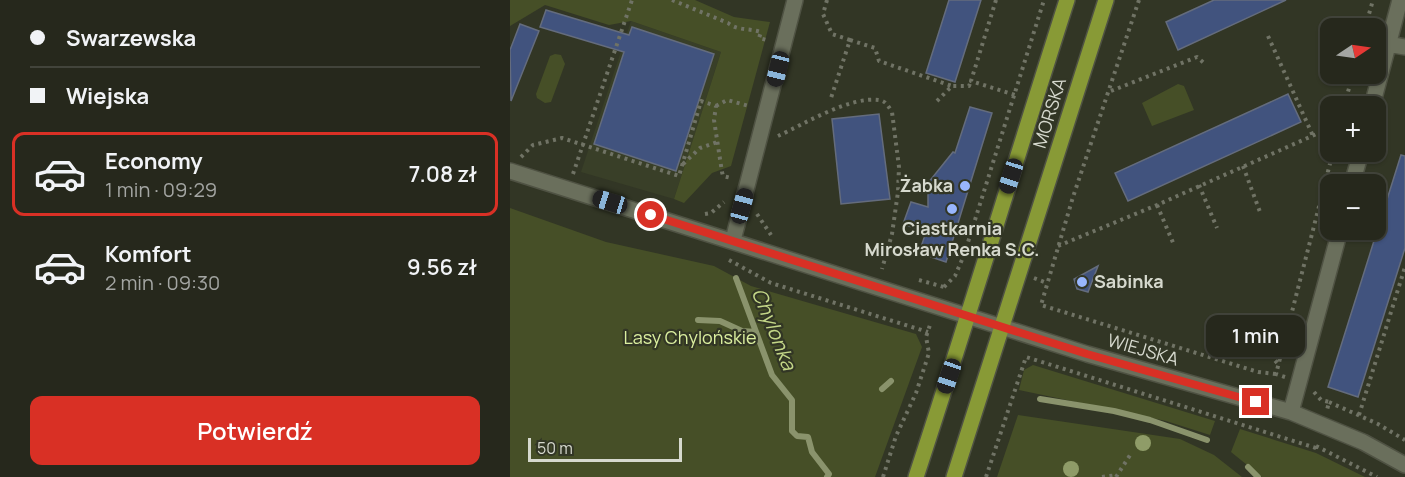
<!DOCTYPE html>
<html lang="pl">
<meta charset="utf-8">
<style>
:root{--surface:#26281c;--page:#2e3025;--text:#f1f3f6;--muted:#a4a6a3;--line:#42443b;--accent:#d93025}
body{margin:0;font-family:Manrope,sans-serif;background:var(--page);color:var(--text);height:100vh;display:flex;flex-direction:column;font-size:22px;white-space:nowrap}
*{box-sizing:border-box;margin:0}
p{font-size:20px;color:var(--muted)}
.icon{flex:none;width:33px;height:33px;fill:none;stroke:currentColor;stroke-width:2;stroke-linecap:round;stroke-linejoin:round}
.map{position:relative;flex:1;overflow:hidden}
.side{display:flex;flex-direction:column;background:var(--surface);width:510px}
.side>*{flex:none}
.guide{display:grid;align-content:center;height:132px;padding:0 30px;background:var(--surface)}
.needle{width:39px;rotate:77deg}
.tools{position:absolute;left:810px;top:18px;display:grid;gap:12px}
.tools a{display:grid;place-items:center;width:66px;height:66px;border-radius:12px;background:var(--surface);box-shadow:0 2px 4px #0004,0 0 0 2px var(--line);font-size:30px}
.scale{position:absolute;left:18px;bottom:15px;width:154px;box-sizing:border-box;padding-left:6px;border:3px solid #d6d9ce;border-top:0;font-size:16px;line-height:21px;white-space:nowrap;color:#d6d9ce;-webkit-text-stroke:4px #323625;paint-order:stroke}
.end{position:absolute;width:27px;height:27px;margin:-14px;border:8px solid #d93025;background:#fff;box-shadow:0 0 0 3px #fff}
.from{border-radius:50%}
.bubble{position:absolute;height:42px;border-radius:12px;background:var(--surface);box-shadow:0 2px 4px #0004,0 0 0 2px var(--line);font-size:20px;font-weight:600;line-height:42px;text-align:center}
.car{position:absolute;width:18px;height:36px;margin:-18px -9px;border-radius:8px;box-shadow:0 0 4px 2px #0007;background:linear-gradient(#222 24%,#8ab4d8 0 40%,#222 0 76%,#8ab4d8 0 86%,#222 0)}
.guide b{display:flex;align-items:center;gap:21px;height:57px;font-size:22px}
.guide b+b{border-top:2px solid var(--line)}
.guide i{width:15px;height:15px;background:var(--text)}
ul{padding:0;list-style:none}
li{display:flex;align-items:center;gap:18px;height:84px;margin:0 12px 9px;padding:0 18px;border:3px solid transparent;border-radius:12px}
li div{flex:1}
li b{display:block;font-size:22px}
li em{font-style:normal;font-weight:600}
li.on{border-color:var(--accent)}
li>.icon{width:54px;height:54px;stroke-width:1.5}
.button{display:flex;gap:12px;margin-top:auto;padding:12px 30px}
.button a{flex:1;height:69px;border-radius:12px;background:var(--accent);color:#fff;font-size:24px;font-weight:600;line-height:69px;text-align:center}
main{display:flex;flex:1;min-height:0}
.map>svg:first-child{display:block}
.built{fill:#393f28}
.green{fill:#464f27}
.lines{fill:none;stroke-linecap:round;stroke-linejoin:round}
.stream{stroke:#8a936c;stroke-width:6}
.building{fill:#41537e;stroke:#646c7d;stroke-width:1.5}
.minor-casing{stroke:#4f5243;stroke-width:18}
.major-casing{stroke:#4f5243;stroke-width:18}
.path{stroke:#707365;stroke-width:4;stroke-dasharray:3 4.5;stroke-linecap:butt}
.minor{stroke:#6a6f5c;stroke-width:15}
.major{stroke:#889a36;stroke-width:15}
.tree{fill:#8f9c68}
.route{stroke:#d93025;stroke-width:8}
.poi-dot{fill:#98b6fd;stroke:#323625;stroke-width:2}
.labels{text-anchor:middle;stroke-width:4.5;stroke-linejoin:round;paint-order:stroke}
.street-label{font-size:18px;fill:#d6d9ce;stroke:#323625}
.poi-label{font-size:18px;font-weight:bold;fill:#d6d9ce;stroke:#323625;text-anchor:end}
.park-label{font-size:18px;fill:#dbef9f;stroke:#323625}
.water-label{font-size:20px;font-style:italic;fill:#c3d687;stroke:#323625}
</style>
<main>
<section class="side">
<div class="guide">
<b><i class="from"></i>Swarzewska</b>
<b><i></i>Wiejska</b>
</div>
<ul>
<li class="on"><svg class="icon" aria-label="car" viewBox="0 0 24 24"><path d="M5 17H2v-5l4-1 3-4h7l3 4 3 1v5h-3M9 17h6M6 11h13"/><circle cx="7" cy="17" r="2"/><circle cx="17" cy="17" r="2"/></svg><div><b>Economy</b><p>1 min · 09:29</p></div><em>7.08 zł</em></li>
<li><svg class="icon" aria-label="car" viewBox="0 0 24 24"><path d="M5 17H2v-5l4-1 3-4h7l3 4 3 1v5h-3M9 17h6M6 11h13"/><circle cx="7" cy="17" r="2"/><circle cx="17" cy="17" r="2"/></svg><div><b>Komfort</b><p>2 min · 09:30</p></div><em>9.56 zł</em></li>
</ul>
<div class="button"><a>Potwierdź</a></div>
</section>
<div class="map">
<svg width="895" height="477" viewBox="0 0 895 477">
<rect width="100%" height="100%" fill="#323625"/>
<!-- built -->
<path class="built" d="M 121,21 L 211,52 L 164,199 L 71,172 Z"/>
<!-- green -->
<path class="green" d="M 0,0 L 185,0 L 224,17 L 260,22 L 221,166 L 202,173 L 174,203 L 164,199 L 211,52 L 121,21 L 99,25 L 35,5 L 0,26 Z
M 45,54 L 51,55 L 55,64 L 41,102 L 35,103 L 27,98 L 26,94 L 40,56 Z
M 668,84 L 674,86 L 684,110 L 642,126 L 632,103 Z
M 0,208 L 96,242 L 204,266 L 241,286 L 406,334 L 412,347 L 365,477 L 0,477 Z
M 523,365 L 705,421 L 700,435 L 656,421 L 509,390 L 514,370 Z
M 508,415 L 670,439 L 704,455 L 732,477 L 487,477 Z
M 730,429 L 806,453 L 855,477 L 752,477 L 721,452 Z"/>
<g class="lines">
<!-- stream -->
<path class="stream" d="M 226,278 L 262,375 L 282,400 L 282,431 L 287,436 L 298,437 L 302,452 L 319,474 L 317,477
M 188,320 L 210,321 L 232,331 L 246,332
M 372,389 L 381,381
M 530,399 L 604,411 L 640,420 L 697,440
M 738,467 L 748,477"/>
</g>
<!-- building -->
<path class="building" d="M 439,0 L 471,0 L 445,82 L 416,73 Z
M 704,0 L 776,0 L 668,50 L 656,22 Z
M 36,10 L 119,35 L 122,27 L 204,54 L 166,171 L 84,144 L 114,52 L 30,27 Z
M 10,24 L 29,31 L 1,101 L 0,50 Z
M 778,94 L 791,122 L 618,201 L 605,173 Z
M 460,107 L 482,113 L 436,262 L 409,253 L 416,232 L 393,224 L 401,202 L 418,207 L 418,183 L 443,152 L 445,153 Z
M 369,114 L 380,199 L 331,204 L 322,119 Z
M 891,155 L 895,156 L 895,248 L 848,397 L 818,387 Z
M 588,266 L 578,292 L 567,289 L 564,279 Z"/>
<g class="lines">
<defs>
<path id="minor" d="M 878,44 L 895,47
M 862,106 L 890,0
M 0,171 L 577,354 L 781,412 L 853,442 L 895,465
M 842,184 L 851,152
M 223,240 L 285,0
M 781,412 L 830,230"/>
<path id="major" d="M 406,477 C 458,319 506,159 557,0
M 444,477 L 596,0"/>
</defs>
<!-- minor casing -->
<use href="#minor" class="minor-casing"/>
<!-- major casing -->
<use href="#major" class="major-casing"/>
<!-- path -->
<path class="path" d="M 162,0 L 218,23 C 228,31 239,28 251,32 L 249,38 L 257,40
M 317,0 L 313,14 L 322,34 L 340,40 L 320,101
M 486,0 L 461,81 L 505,95
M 629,0 L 563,197 L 531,305 L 748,372 L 766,374
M 855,28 L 863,0
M 758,36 L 803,136
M 340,40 L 365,48 L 369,61 L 442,86
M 601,91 L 687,57 L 695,64
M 427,101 L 442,86 L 459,86 L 461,81
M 206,106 L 217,100 L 239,106
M 834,106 L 843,74
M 866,133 L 868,122
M 268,136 C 294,124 340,96 369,100 C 376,101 378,106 382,112 L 389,167 L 388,192 L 382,234 L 372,269
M 11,157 L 23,145 L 52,138 L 169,176 L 191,101 L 206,106 L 204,120 L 212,172 L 213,176 L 221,178
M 173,164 L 190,148 L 207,142
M 733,166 L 750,212
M 63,174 L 122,0
M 689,185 L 707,228
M 647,205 L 664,245
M 195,214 L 201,213 L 214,202
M 247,214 L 261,235
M 548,246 L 647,205 L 820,128
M 219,260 L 261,283 L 418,332
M 524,278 L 537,283
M 409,280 L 434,287
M 434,287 L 445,276 L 454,255 L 534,0
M 750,344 L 769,365
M 775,377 L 766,374 L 823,152
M 804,392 L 811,400 L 819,402 L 817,410
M 819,402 L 868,424 L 895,440
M 849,415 L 895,267
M 806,446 L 867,477
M 373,477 L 386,436 L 406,393 L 419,353 L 416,337 L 421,322
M 476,477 L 516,357 L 806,448
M 592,477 L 607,475
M 606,477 L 622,452"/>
<!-- minor -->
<use href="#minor" class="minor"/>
<!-- major -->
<use href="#major" class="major"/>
</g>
<!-- trees -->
<g class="tree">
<circle cx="633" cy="443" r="8"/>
<circle cx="561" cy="469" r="8"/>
</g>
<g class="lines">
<!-- route -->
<path class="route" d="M 141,215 L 577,354 L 746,402"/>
</g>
<!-- markers -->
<g class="poi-dot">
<circle cx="455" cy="186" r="6"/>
<circle cx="442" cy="209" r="6"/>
<circle cx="572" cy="282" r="6"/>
</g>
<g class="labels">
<!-- street labels -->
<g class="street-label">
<text transform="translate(540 113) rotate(-73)" y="6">MORSKA</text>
<text transform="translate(633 350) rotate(16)" y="6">WIEJSKA</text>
</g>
<!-- poi labels -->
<g class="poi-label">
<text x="443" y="192">Żabka</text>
<text x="442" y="235" text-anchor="middle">Ciastkarnia<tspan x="442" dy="21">Mirosław Renka S.C.</tspan></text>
<text x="584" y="288" text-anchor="start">Sabinka</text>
</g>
<!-- park labels -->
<g class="park-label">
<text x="180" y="344">Lasy Chylońskie</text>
</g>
<!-- water labels -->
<g class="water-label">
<text transform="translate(264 329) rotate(68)" y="7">Chylonka</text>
</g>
</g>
</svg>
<div class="tools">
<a><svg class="needle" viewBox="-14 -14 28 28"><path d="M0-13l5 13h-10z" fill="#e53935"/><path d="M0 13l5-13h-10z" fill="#a4a6a3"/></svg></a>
<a>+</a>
<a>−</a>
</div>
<div class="scale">50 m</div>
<i class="end from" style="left:141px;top:215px"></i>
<i class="end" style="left:746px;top:402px"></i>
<div class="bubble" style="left:696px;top:315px;width:99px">1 min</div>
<i class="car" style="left:268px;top:69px;rotate:194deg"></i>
<i class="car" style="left:501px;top:176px;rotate:198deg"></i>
<i class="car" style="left:100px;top:202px;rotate:287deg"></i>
<i class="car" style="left:232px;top:206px;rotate:15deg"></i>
<i class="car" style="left:439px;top:376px;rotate:199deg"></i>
</div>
</main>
